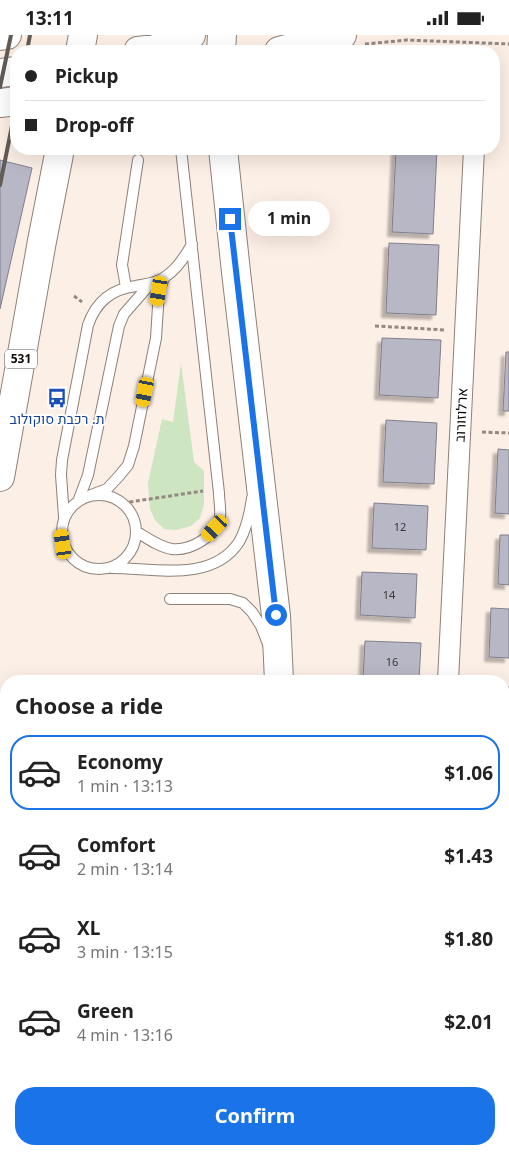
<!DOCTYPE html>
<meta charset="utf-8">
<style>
:root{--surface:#fff;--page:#f2f2f2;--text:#222;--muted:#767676;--line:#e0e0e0;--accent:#1a73e8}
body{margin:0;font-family:"Noto Sans",Heebo,sans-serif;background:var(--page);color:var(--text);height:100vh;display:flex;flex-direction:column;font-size:19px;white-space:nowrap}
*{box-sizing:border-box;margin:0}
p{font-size:16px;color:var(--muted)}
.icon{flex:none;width:28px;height:28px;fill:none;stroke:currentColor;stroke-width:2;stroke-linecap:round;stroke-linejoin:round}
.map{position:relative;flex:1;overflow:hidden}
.side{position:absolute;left:0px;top:640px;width:510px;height:480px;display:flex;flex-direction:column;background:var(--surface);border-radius:20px 20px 0 0;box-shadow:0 5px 20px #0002}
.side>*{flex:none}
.top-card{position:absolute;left:10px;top:10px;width:490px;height:110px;border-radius:20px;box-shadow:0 5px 20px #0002;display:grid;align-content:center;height:110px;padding:0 15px;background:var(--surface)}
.end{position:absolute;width:22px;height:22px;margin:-11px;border:6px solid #1a73e8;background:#fff;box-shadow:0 0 0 2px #fff}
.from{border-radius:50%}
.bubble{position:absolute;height:35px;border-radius:18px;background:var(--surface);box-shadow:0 5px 20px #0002;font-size:16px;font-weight:700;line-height:35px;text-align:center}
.car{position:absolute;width:15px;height:30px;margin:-15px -8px;border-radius:6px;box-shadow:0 0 4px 1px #0007;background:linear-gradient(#f5c518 24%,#345 0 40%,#f5c518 0 76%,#345 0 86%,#f5c518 0)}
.top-card b{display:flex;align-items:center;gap:18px;height:48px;font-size:19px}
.top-card b+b{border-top:1px solid var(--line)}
.top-card i{width:12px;height:12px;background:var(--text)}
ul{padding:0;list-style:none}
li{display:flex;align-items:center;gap:15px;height:75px;margin:0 10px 8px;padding:0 5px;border:2px solid transparent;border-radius:20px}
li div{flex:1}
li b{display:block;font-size:19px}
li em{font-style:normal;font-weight:700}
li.on{border-color:var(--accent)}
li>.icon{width:45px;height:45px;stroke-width:1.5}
h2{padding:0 15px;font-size:22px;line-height:60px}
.primary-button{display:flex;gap:10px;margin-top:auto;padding:10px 15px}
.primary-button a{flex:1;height:58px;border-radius:20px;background:var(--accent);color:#fff;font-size:20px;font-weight:700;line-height:58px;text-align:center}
.status{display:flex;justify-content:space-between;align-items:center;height:35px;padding:0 25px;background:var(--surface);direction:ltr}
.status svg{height:14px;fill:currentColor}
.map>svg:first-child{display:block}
.green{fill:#cde5c0}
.building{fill:#b7b7c5;stroke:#807f8c;filter:url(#shadow)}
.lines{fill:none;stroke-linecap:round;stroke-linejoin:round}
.lane-casing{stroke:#8d8179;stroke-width:12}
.street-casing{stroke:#8d8179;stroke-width:22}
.secondary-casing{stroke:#8d8179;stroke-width:30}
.primary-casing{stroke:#8d8179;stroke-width:30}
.highway-casing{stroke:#8d8179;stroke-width:30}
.path{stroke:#928982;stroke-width:3;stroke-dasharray:4 2.5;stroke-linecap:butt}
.lane{stroke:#fff;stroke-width:10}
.street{stroke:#fff;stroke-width:20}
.secondary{stroke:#fff;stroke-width:28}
.primary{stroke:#fff;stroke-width:28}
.highway{stroke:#fff;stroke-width:28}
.rail{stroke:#635c56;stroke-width:4}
.route{stroke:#1a73e8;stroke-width:6}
.labels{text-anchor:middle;stroke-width:4;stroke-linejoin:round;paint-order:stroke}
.number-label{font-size:11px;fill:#3a3637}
.shield{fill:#fff;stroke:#585452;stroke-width:1}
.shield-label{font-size:12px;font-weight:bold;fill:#100b08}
.street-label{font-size:14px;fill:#100b08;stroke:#fff}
.transit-label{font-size:14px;fill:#164399;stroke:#fff}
</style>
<div class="status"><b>13:11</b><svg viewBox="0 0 49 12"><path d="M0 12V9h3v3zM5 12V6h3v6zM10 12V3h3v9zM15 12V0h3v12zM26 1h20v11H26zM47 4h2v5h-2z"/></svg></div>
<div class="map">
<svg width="509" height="1120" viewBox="0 0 509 1120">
<defs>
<filter id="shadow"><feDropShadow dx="-4.5" dy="4.5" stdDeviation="1" flood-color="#0004"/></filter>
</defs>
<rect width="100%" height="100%" fill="#fcefe6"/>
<!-- green -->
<path class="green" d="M 181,328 L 194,427 L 204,436 L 204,470 L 200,483 L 191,491 L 176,495 L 164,494 L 155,485 L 150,474 L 148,448 L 162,384 L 173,387 Z
M 89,1114 L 276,1114 L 276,1120 L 67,1120 Z"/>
<!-- building -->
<path class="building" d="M 396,114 L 437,114 L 433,199 L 392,197 Z
M 0,125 L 32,133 L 0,274 Z
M 389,208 L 439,210 L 436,280 L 386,278 Z
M 382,303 L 441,305 L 438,363 L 379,360 Z
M 506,317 L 509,317 L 509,376 L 503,376 Z
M 386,385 L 437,388 L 434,449 L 383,447 Z
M 498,414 L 509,415 L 509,479 L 495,478 Z
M 374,468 L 428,471 L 426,515 L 372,513 Z
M 500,500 L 509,500 L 509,550 L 498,549 Z
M 362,537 L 417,539 L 415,583 L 360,580 Z
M 491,573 L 509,574 L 509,623 L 489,622 Z
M 365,606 L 421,608 L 419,646 L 363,645 Z
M 504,652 L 509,652 L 509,761 L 504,761 Z
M 504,801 L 509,802 L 508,922 L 504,922 Z
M 308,1114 L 387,1114 L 387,1120 L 308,1120 Z"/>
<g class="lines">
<defs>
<path id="lane" d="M 126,252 L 122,230 L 138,125
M62 497a37 37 0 1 1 74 0a37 37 0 1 1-74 0Z
M 91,460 L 107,454 L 119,441 L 128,430 L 134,411 L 156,303 L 159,256 L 164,243
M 79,464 L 88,440 L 119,291 L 124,279 L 151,248
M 64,482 L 61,440 L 62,425 L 88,290 C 96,267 111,254 136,251 C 146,249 157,248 165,242 C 177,234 185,222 192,209
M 137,497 C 147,503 159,512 172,514 C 191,516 216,501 220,482 C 221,474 219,466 219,458 L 181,114
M 112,533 C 154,533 212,548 239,507 C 246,495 250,477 252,463
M 170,564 L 230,564 L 243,568 L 252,577 L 261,591 L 268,609"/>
<path id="street" d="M 448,646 L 474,114
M 504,961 L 509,961
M 423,1120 L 423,1114"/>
<path id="secondary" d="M 0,1 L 7,0
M 279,16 L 342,0
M 0,68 L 16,66"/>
<path id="primary" d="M 138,16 L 155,14 L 191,0
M 0,38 L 16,36"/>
<path id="highway" d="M 80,16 L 83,0
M 221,16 L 222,0
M 296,16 L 309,8
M 223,114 L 236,237 L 276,581 L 279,646
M 0,442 L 42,206 L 60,114
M 0,1044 L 6,1033"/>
</defs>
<!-- lane casing -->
<use href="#lane" class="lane-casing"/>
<!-- street casing -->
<use href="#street" class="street-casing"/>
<!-- secondary casing -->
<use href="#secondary" class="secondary-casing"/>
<!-- primary casing -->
<use href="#primary" class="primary-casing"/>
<!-- highway casing -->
<use href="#highway" class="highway-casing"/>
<!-- path -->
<path class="path" d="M 365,9 L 407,5 L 509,9
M 482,16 L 482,9
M 74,261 L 82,267
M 375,291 L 445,295
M 482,397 L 509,398
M 123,468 L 203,456
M 504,789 L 509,789"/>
<!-- lane -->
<use href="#lane" class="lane"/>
<!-- street -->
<use href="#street" class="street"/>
<!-- secondary -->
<use href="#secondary" class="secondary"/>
<!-- primary -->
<use href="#primary" class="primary"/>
<!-- highway -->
<use href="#highway" class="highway"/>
<!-- rail -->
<path class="rail" d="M 27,16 L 30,0
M 0,52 L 11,0
M 0,150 L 16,71"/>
</g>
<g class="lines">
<!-- route -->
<path class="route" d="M 230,184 L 276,580"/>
</g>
<!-- icons -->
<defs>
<symbol id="bus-bare" viewBox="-9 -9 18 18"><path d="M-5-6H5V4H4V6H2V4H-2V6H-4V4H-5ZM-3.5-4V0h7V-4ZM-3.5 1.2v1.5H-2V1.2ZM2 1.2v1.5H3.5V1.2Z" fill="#1a4fb4" stroke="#fff" stroke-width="2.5" paint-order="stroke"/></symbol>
</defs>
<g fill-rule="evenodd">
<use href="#bus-bare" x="43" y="349" width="28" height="28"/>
</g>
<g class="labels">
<!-- number labels -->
<g class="number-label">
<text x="400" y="496">12</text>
<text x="389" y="564">14</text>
<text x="392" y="631">16</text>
</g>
<!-- shield labels -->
<rect class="shield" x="5" y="314.5" width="32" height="19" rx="4"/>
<g class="shield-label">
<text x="21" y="328">531</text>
</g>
<!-- street labels -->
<g class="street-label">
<text transform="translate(461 380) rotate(-87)" y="5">ארלוזורוב</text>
</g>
<!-- transit labels -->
<g class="transit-label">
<text x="57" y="389">ת. רכבת סוקולוב</text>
</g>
</g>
</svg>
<i class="end from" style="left:276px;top:580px"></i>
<i class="end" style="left:230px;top:184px"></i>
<div class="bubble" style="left:248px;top:166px;width:82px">1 min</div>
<i class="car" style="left:159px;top:256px;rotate:189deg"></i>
<i class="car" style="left:145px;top:357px;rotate:191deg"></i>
<i class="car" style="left:215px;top:493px;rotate:223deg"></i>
<i class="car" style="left:63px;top:509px;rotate:352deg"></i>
<div class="top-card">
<b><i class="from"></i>Pickup</b>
<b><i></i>Drop-off</b>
</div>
<section class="side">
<h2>Choose a ride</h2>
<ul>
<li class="on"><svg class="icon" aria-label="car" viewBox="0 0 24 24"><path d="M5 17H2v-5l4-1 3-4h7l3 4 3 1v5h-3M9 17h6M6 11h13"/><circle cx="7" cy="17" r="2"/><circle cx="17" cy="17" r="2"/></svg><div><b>Economy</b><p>1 min · 13:13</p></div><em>$1.06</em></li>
<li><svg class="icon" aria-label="car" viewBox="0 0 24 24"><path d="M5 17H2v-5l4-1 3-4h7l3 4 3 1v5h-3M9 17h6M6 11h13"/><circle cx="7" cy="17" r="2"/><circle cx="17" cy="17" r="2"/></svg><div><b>Comfort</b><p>2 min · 13:14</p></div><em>$1.43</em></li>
<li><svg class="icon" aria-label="car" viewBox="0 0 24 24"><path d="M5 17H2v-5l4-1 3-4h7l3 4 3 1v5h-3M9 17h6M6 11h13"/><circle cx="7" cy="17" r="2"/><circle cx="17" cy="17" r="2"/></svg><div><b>XL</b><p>3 min · 13:15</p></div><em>$1.80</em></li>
<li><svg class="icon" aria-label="car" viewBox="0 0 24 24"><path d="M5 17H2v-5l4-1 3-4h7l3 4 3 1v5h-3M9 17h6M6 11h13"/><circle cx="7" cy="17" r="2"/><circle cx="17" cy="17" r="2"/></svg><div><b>Green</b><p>4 min · 13:16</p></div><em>$2.01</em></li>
</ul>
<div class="primary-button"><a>Confirm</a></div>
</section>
</div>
